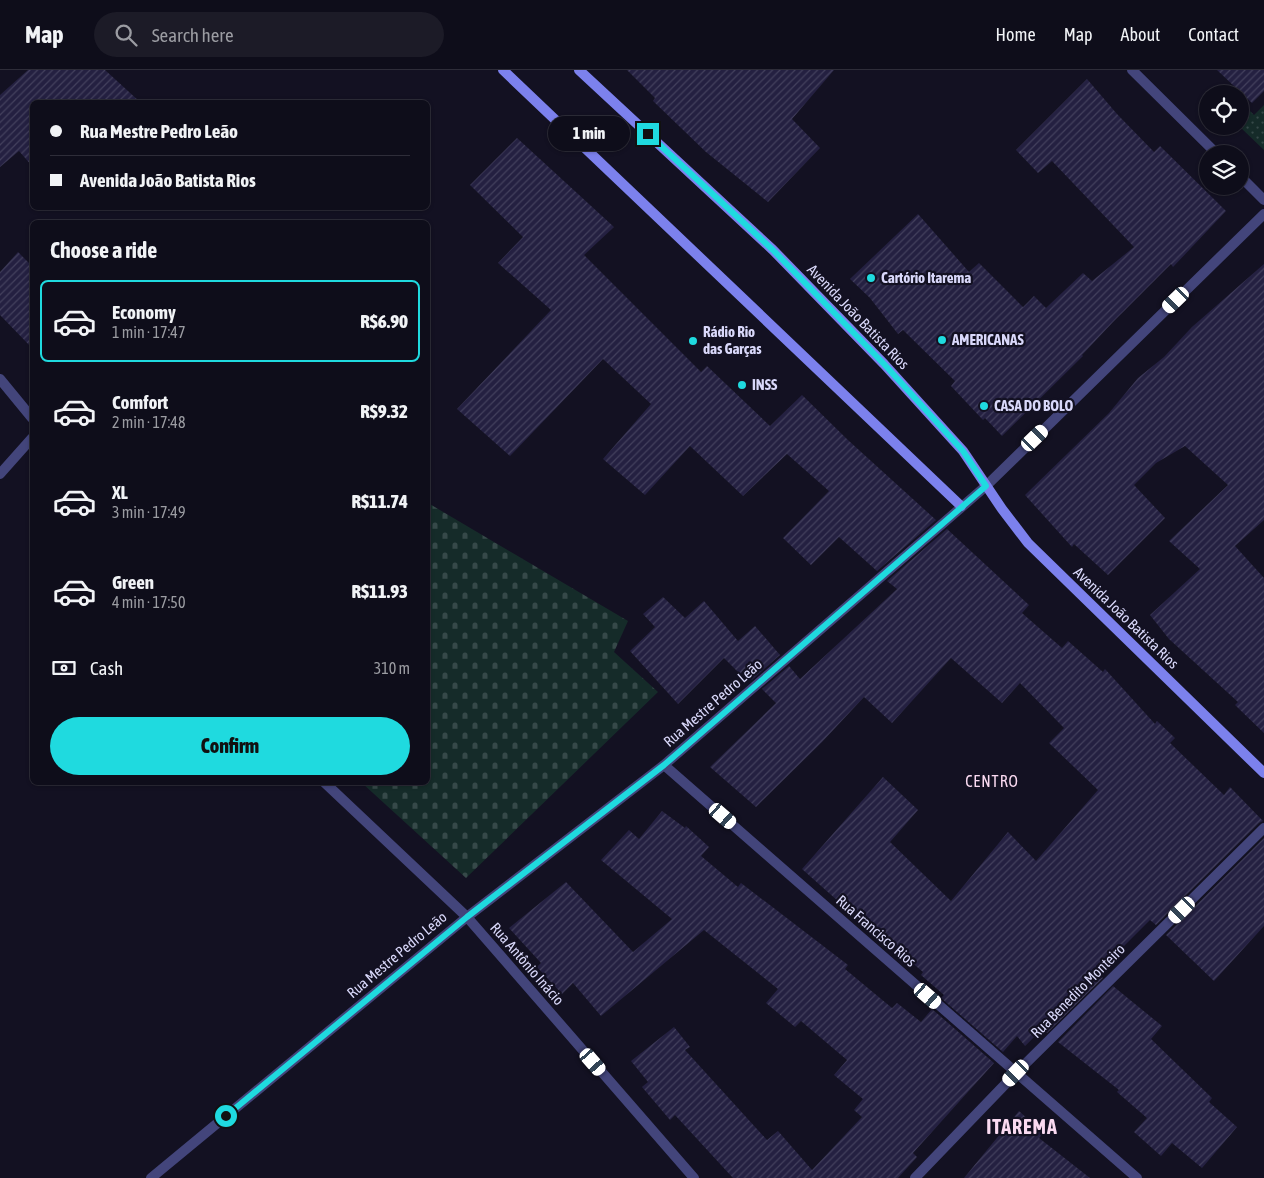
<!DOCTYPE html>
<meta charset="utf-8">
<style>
:root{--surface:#0e0d1a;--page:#1c1b27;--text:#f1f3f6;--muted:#9b9ca2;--line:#2e2d39;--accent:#1fdadf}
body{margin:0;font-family:"Asap Condensed",sans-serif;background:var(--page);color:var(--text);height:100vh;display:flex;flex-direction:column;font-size:19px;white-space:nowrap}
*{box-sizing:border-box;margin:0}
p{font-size:16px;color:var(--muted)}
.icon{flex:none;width:28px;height:28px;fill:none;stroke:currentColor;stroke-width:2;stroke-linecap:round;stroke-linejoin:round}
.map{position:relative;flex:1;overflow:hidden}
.sheet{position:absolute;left:30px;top:150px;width:400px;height:565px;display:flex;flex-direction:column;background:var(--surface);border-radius:8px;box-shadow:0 1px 4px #0004,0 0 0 1px var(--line)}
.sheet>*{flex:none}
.guide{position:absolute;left:30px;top:30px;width:400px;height:110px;border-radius:8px;box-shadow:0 1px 4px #0004,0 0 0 1px var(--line);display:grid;align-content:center;height:110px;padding:0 20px;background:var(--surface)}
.fabs{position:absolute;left:1199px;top:15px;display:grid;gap:10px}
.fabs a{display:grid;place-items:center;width:50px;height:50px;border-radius:50%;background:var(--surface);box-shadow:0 1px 4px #0004,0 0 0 1px var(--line);font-size:25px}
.end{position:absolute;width:22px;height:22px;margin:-11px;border:6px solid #1fdadf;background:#111;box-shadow:0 0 0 2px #111}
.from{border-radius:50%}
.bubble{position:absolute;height:35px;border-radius:18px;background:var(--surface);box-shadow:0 1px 4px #0004,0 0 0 1px var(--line);font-size:16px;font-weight:800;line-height:35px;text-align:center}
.car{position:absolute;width:15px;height:30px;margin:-15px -8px;border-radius:6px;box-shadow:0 0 4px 1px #0007;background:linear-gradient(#fff 24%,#345 0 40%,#fff 0 76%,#345 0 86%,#fff 0)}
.guide b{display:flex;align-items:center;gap:18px;height:48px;font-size:19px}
.guide b+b{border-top:1px solid var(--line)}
.guide i{width:12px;height:12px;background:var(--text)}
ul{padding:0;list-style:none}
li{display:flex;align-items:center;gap:15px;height:82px;margin:0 10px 8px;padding:0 10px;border:2px solid transparent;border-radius:8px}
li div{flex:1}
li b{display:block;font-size:19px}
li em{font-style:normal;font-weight:800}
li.current{border-color:var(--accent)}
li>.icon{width:45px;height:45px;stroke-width:1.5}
h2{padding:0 20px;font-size:22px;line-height:60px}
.pay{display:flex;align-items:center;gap:12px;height:55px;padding:0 20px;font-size:19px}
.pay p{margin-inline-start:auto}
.primary-button{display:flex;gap:10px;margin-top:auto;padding:10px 20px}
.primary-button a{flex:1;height:58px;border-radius:30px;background:var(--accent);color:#111;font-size:20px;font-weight:800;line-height:58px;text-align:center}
header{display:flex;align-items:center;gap:30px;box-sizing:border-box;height:70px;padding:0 25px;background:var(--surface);border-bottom:1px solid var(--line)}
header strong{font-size:24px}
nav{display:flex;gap:28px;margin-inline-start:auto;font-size:18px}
.search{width:350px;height:45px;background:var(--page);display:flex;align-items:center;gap:12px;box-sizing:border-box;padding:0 18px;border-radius:28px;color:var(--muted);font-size:19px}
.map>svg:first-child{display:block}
.green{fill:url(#green-dots)}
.cemetery{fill:url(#cemetery-stones)}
.building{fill:url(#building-hatch)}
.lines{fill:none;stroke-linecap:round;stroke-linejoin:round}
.lane{stroke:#43457b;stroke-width:10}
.street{stroke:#43457b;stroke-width:10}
.secondary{stroke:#7c81ed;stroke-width:10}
.route{stroke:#1fdadf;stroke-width:6}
.poi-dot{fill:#1fdadf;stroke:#131122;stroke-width:2}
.labels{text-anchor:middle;stroke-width:4.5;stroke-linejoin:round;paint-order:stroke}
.poi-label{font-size:15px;font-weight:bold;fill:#d9d8fa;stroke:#131122;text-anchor:start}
.street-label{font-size:15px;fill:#d9d8fa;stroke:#131122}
.neighbourhood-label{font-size:16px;letter-spacing:1px;fill:#fadaf1;stroke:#131122}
.district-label{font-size:20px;font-weight:bold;letter-spacing:1px;fill:#fadaf1;stroke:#131122}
</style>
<header>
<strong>Map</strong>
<div class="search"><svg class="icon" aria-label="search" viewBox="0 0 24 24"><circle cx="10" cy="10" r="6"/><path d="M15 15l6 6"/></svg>Search here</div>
<nav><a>Home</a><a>Map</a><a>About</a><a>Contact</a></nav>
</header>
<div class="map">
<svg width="1264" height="1108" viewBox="0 0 1264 1108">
<defs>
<pattern id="green-dots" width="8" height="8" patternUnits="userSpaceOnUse" patternTransform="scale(1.25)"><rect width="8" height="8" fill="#152b29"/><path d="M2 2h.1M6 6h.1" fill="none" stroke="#364949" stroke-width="1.8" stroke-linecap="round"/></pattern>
<pattern id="cemetery-stones" width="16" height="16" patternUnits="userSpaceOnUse" patternTransform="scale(1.25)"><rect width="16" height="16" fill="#152b29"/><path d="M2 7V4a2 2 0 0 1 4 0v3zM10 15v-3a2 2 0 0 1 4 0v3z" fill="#364949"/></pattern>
<pattern id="building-hatch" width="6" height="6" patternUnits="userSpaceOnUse" patternTransform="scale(1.25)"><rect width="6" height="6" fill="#242041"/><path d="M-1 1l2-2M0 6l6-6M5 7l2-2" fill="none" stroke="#43405d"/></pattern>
</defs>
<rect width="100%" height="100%" fill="#131122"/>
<!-- green -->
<path class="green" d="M 1240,31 L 1254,45 L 1264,35 L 1264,80 L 1239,56 Z"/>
<!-- cemetery -->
<path class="cemetery" d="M 428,433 L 628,551 L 614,582 L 658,622 L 466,808 L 362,713 L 428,712 Z"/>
<!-- building -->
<path class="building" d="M 28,0 L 105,0 L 140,32 L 32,32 L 32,96 L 19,81 L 0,97 L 0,25 Z
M 627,0 L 834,0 L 792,49 L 820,78 L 768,132 L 706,82 L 653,31 L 655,28 Z
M 1217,0 L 1264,0 L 1264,21 L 1252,33 Z
M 1087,9 L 1117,44 L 1154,82 L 1160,76 L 1226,141 L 1173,197 L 1171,194 L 1112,253 L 1082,285 L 1083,286 L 1002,366 L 985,348 L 983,350 L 951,316 L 955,311 L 903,260 L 898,264 L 870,228 L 850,209 L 918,144 L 969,202 L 979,193 L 1023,237 L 1034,226 L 1046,238 L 1083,203 L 1092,211 L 1134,177 L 1052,91 L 1038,103 L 1016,80 Z
M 517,68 L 614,157 L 584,185 L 701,302 L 707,296 L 770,356 L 802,325 L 849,371 L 936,450 L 877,501 L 839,467 L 811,495 L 783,468 L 829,421 L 787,384 L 743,426 L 690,376 L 645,425 L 603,389 L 651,334 L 603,289 L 510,386 L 457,339 L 551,240 L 498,193 L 523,167 L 470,115 Z
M 18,182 L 32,196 L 32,278 L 0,245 L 0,202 Z
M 1264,194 L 1264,450 L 1235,476 L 1264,508 L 1264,663 L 1235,635 L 1238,632 L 1169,569 L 1150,545 L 1200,499 L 1169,471 L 1228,415 L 1185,376 L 1156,393 L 1134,415 L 1165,448 L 1108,505 L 1074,474 L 1072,477 L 1025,425 L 1109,343 L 1138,308 L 1164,287 L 1192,257 Z
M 947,459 L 1029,535 L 1022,543 L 1062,578 L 1068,571 L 1103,602 L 1105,599 L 1155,654 L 1157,651 L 1175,668 L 1170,673 L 1224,725 L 1230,717 L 1263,751 L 1259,753 L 1156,855 L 1150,850 L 1097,903 L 1103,908 L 1047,963 L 1042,959 L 1025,976 L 1017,966 L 1003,982 L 941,928 L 944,925 L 921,905 L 923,902 L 876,862 L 875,864 L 802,799 L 883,707 L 918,740 L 890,772 L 951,831 L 1008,762 L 1036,791 L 1098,720 L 1049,673 L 1064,658 L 1020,613 L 1002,633 L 951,588 L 892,653 L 864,627 L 822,672 L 756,737 L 710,697 L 776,633 L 762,619 L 789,596 L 800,609 L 897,519 L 887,511 Z
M 663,527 L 685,548 L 704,531 L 738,571 L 755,556 L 780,585 L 752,610 L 743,601 L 740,604 L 724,588 L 678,634 L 630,581 L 655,557 L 643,544 Z
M 662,741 L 685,758 L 686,756 L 709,777 L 701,786 L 738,817 L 741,813 L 848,895 L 845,899 L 892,938 L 897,933 L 921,952 L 932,939 L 994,993 L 913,1083 L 917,1087 L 898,1108 L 733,1108 L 675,1045 L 670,1050 L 642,1017 L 648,1012 L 631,991 L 674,957 L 690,977 L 685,980 L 767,1070 L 778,1061 L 812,1100 L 862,1047 L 854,1040 L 863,1029 L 834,1005 L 847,990 L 801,951 L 795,957 L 766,933 L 778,919 L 704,860 L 601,946 L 573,913 L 562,924 L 537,897 L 541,893 L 509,858 L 566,812 L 633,882 L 672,849 L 601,790 L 629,760 L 639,769 Z
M 1264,768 L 1264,856 L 1214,911 L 1166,865 Z
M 1113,916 L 1162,956 L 1151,969 L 1212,1028 L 1209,1032 L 1237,1057 L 1202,1098 L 1172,1073 L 1161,1086 L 1134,1062 L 1147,1048 L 1117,1022 L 1119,1020 L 1058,972 Z
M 1019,1041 L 1043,1063 L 1039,1068 L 1090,1108 L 964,1108 Z"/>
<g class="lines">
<!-- lane -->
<path class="lane" d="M 0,404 L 32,368"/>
<!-- street -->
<path class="street" d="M 1132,0 L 1217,84
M 1240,106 L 1264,130
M 0,309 L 32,348
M 664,695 L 1137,1108
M 324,712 L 467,847 L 694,1108
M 151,1108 L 467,847 L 664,695 L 986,416 L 1264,144
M 915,1108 L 1016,1003 L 1264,758"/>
<!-- secondary -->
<path class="secondary" d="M 503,0 L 961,436
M 579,0 L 773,180 L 884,294 L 963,381 L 1002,439 L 1028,473 L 1264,703"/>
</g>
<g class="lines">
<!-- route -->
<path class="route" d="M 226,1046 L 467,847 L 664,695 L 986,416 L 963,381 L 884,294 L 773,180 L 648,64"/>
</g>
<!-- markers -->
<g class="poi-dot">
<circle cx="871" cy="208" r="5"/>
<circle cx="942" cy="270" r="5"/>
<circle cx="693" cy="271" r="5"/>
<circle cx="742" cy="315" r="5"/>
<circle cx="984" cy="336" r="5"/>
</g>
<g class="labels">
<!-- poi labels -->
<g class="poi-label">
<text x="881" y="213">Cartório Itarema</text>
<text x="703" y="267">Rádio Rio<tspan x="703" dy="17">das Garças</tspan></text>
<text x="952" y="275">AMERICANAS</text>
<text x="752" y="320">INSS</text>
<text x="994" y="341">CASA DO BOLO</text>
</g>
<!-- street labels -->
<g class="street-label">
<text transform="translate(858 247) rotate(46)" y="5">Avenida João Batista Rios</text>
<text transform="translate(1126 548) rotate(44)" y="5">Avenida João Batista Rios</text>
<text transform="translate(713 633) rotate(-41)" y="5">Rua Mestre Pedro Leão</text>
<text transform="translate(876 861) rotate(41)" y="5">Rua Francisco Rios</text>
<text transform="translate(397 885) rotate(-40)" y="5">Rua Mestre Pedro Leão</text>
<text transform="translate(527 894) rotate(49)" y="5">Rua Antônio Inácio</text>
<text transform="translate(1078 921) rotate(-45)" y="5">Rua Benedito Monteiro</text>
</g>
<!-- neighbourhood labels -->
<g class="neighbourhood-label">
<text x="992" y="717">CENTRO</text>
</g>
<!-- district labels -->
<g class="district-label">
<text x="1022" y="1064">ITAREMA</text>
</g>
</g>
</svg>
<div class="fabs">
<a><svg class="icon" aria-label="locate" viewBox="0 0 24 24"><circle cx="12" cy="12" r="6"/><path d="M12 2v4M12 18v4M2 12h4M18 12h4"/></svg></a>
<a><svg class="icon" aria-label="layers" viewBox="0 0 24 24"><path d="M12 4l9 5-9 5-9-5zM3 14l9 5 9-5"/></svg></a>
</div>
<i class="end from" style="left:226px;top:1046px"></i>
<i class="end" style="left:648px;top:64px"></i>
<div class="bubble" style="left:548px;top:46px;width:82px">1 min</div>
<i class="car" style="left:1176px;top:230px;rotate:226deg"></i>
<i class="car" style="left:1035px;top:368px;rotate:46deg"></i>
<i class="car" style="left:723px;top:746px;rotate:131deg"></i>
<i class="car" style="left:1182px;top:840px;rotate:225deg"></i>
<i class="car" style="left:928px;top:926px;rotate:131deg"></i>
<i class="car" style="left:593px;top:992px;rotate:139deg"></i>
<i class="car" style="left:1016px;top:1003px;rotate:224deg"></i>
<div class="guide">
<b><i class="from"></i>Rua Mestre Pedro Leão</b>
<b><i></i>Avenida João Batista Rios</b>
</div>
<section class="sheet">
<h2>Choose a ride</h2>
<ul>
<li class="current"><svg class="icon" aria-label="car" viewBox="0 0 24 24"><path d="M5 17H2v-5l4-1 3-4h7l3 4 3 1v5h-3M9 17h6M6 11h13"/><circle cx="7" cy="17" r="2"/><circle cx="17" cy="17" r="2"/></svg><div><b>Economy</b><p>1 min · 17:47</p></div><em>R$6.90</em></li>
<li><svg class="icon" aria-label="car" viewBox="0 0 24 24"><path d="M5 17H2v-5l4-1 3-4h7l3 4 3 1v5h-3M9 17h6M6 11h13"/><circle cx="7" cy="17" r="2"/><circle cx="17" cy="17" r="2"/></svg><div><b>Comfort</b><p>2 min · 17:48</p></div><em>R$9.32</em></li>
<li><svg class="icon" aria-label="car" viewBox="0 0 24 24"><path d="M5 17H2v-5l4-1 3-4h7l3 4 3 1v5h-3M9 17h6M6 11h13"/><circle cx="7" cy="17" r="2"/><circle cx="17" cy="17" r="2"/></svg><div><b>XL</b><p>3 min · 17:49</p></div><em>R$11.74</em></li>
<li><svg class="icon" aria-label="car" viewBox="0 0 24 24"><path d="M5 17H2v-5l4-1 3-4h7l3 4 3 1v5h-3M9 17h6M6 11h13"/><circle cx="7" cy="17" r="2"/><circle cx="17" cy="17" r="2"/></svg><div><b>Green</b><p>4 min · 17:50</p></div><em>R$11.93</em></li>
</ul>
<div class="pay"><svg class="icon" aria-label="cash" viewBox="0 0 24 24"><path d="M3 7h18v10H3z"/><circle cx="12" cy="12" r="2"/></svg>Cash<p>310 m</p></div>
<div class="primary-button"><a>Confirm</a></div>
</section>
</div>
